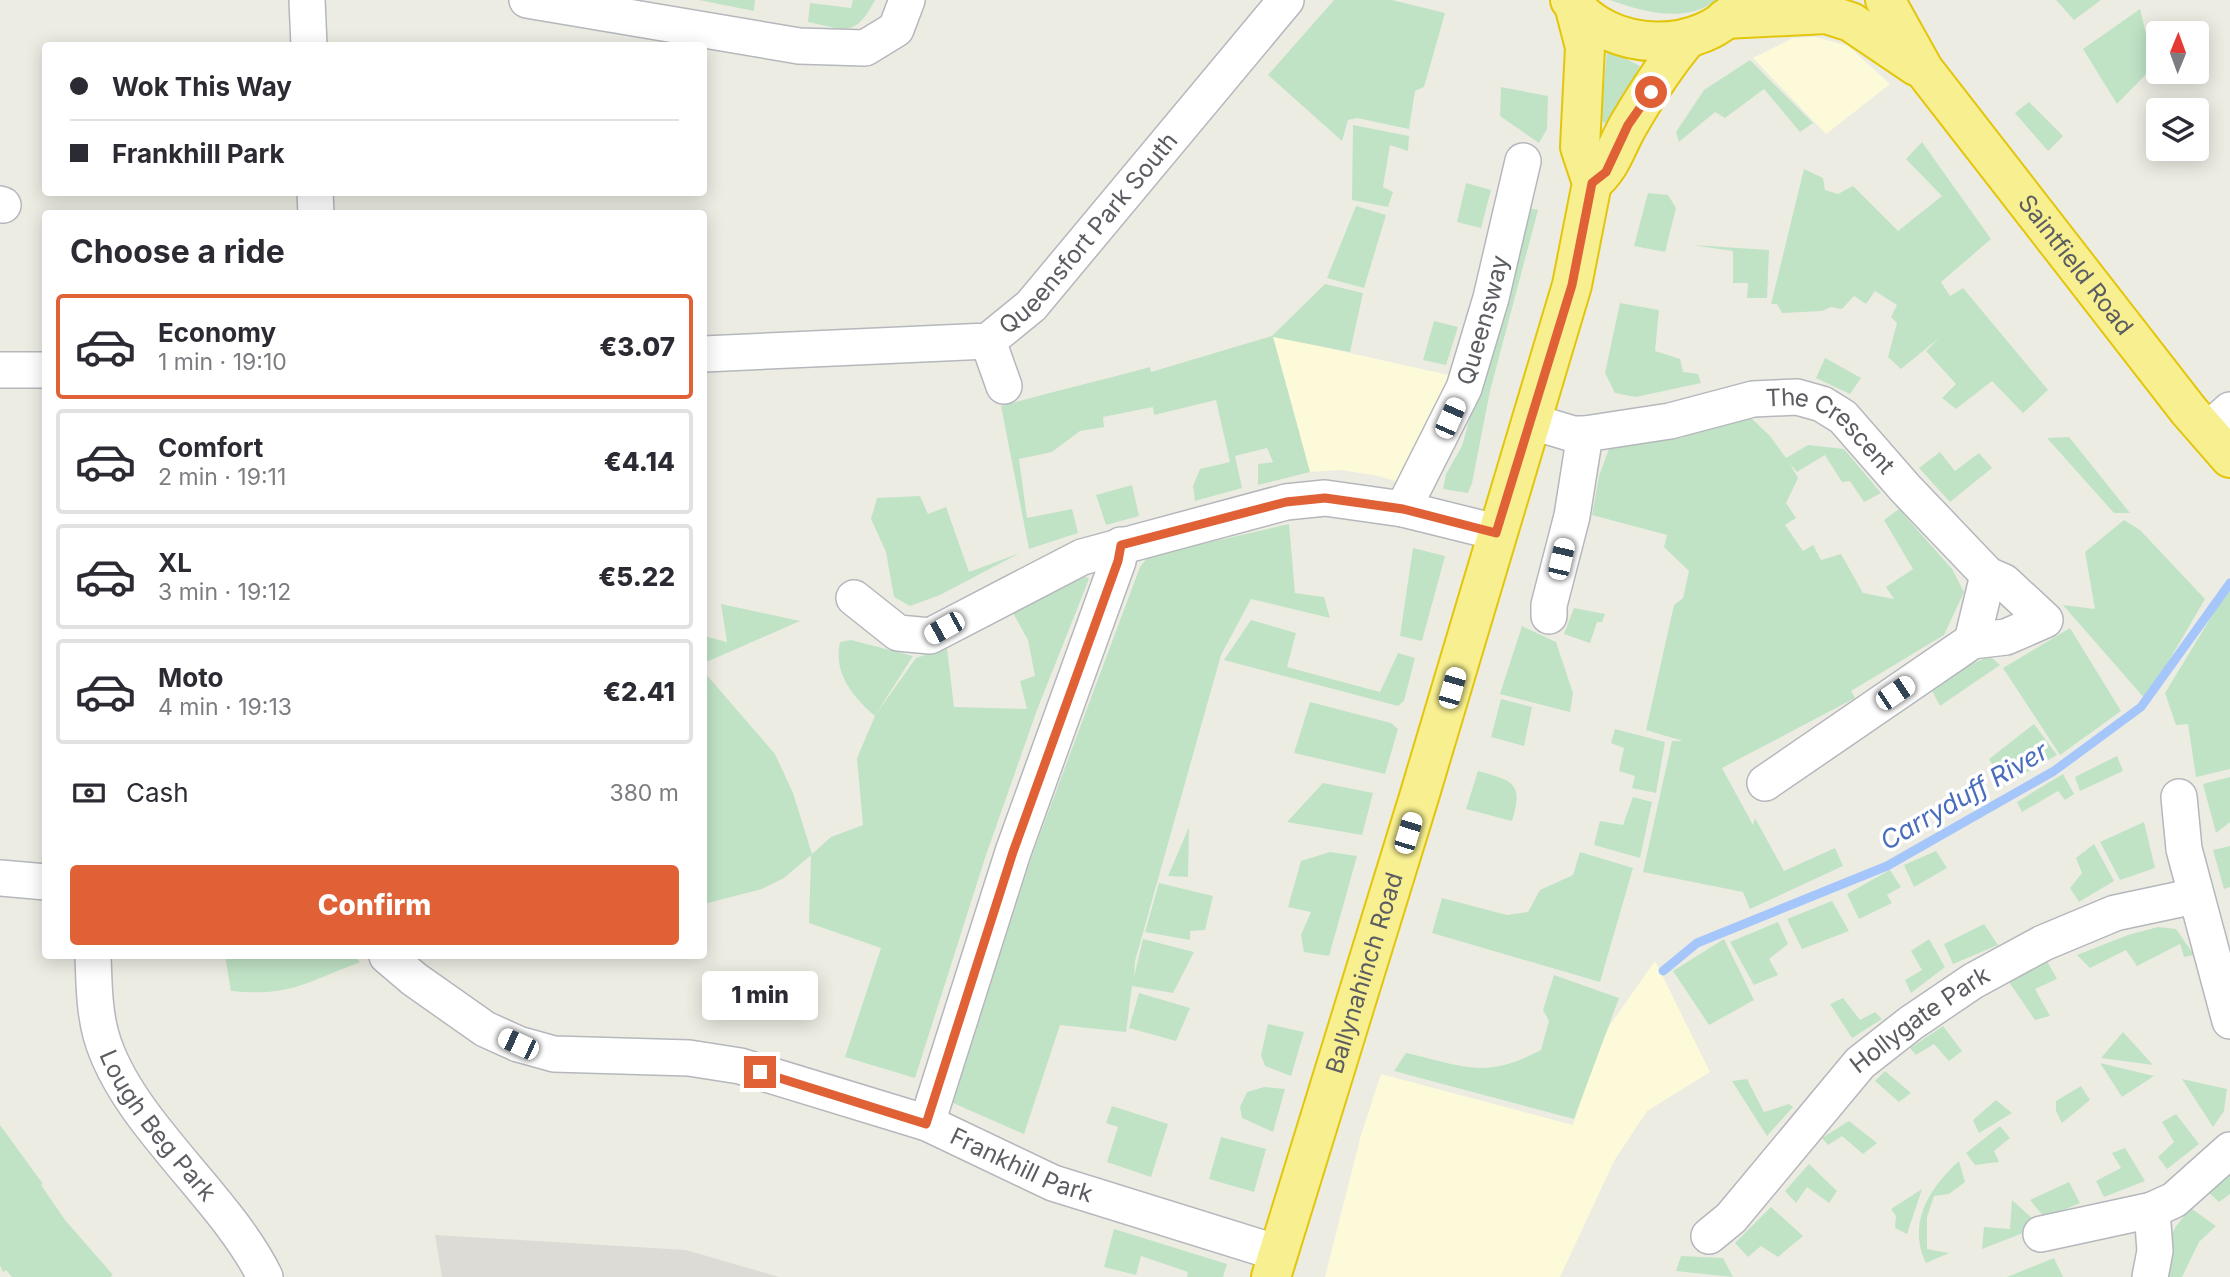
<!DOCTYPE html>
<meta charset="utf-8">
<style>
:root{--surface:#fff;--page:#f2f2f3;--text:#2b2b33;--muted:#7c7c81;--line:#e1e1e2;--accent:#e06136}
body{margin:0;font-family:Inter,sans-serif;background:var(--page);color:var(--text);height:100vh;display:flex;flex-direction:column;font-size:26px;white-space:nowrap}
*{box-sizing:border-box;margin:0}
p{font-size:23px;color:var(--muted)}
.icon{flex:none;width:38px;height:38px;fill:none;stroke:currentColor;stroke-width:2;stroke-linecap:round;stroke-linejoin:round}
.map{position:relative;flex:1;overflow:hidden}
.sheet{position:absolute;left:42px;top:210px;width:665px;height:749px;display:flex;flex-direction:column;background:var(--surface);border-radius:7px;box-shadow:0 4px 18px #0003}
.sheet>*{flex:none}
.top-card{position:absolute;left:42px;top:42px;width:665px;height:154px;border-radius:7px;box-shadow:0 4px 18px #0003;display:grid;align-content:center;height:154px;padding:0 28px;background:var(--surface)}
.needle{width:46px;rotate:1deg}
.fabs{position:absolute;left:2146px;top:21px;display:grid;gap:14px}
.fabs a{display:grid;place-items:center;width:63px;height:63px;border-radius:7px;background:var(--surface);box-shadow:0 4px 18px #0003;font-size:35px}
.end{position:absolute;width:32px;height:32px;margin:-16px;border:9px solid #e06136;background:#fff;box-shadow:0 0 0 4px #fff}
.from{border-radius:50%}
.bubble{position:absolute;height:49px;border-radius:7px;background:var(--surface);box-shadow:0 4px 18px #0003;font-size:23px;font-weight:800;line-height:49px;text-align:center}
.car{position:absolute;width:21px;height:42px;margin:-21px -10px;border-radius:9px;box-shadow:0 0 5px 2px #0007;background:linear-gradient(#fff 24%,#345 0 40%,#fff 0 76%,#345 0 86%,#fff 0)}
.top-card b{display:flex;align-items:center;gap:24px;height:66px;font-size:26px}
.top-card b+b{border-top:2px solid var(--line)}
.top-card i{width:18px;height:18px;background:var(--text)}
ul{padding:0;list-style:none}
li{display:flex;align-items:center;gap:21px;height:105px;margin:0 14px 10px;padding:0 14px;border:4px solid var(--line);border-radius:7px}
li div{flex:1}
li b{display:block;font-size:26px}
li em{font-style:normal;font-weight:800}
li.current{border-color:var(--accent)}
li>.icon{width:63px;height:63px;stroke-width:1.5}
h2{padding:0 28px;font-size:32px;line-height:84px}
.pay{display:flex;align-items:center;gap:18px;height:77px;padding:0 28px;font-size:26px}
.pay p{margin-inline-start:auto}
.primary-button{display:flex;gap:14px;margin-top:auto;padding:14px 28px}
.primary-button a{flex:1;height:80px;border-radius:7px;background:var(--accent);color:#fff;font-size:28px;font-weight:800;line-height:80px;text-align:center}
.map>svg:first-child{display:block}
.commercial{fill:#fcfad9}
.industrial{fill:#dcdbd5}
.green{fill:#c0e3c6}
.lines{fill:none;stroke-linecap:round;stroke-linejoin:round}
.stream{stroke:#a5c6fa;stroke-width:9}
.minor-casing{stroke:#b5b7bc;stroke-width:38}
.highway-casing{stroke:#e3c60c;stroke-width:42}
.minor{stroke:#fff;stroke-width:35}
.highway{stroke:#f7ef90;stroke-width:38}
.route{stroke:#e06136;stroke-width:9}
.labels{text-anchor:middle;stroke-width:7;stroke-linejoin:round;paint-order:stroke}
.street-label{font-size:24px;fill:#5b5d63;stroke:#fff}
.water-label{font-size:26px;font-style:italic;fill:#496dbc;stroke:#fff}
</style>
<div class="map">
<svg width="2230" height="1277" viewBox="0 0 2230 1277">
<rect width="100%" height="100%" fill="#edece3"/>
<!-- commercial -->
<path class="commercial" d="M 1816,37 L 1848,46 L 1890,84 L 1826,134 L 1753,58 L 1793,38 Z
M 1273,336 L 1453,376 L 1414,487 L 1379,476 L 1341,470 L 1310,472 Z
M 1655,961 L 1710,1072 L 1647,1111 L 1614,1161 L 1560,1277 L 1325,1277 L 1361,1135 L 1381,1074 L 1573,1125 L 1594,1059 L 1610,1025 Z"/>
<!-- industrial -->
<path class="industrial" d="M 435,1235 L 686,1250 L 779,1277 L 442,1277 Z"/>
<!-- green -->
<path class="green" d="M 699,0 L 755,0 L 754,11 Z
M 853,0 L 875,0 C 855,38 846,30 808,22 L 810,3 L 851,8 Z
M 1334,0 L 1392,0 L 1445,13 L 1424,87 L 1415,91 L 1409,129 L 1357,118 L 1348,120 L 1342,141 L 1268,75 Z
M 1610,0 L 1717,0 C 1685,24 1644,12 1610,0 Z
M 2056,0 L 2101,0 L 2074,20 Z
M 2140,9 L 2154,66 L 2117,104 L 2083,49 Z
M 1607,49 L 1640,66 L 1610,125 L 1601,121 Z
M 1750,60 L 1813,123 L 1800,132 L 1764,89 L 1725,118 L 1715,112 L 1679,142 L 1676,132 L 1704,90 Z
M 1501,87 L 1548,96 L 1547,129 L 1539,143 L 1500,116 Z
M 2029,102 L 2063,136 L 2048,151 L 2015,113 Z
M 1353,125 L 1409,136 L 1408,151 L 1390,145 L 1383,187 L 1393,192 L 1388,207 L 1352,200 Z
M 1922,142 L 1991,239 L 1941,282 L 1950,296 L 1963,288 L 2048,390 L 2023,413 L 1992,381 L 1956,409 L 1942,398 L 1956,384 L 1926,351 L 1939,338 L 1901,369 L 1888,357 L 1897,323 L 1891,317 L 1897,305 L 1875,291 L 1866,304 L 1854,296 L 1842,309 L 1831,307 L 1822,311 L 1782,313 L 1777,304 L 1771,304 L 1804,169 L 1823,178 L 1825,190 L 1838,194 L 1853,186 L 1898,231 L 1942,196 L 1906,159 Z
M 1466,183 L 1491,190 L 1481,228 L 1457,222 Z
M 1648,193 L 1668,195 L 1676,208 L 1665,252 L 1634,246 Z
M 1356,206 L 1386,215 L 1364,288 L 1327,278 Z
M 1529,208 L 1538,210 L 1490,391 L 1472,483 L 1468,493 L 1443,489 L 1446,474 L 1462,446 Z
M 1692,245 L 1769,250 L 1767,298 L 1747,298 L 1748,283 L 1733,283 L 1733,251 Z
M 1325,284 L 1363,293 L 1350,352 L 1273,337 L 1310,472 L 1258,485 L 1258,464 L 1273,462 L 1267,448 L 1235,456 L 1242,488 L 1195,501 L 1193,486 L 1200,469 L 1230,462 L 1216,400 L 1154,415 L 1153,407 L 1103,417 L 1104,427 L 1080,431 L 1052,452 L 1019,459 L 1027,518 L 1072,509 L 1078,533 L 1029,549 L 1001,406 C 1051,392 1100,381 1150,367 L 1151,372 L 1272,336 Z
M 1620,303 L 1659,310 L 1655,351 L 1680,359 L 1683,372 L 1698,374 L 1701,383 L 1636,397 L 1615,393 L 1605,373 Z
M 1434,321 L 1458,327 L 1446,365 L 1423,360 Z
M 1825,358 L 1861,378 L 1850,394 L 1816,378 Z
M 1748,415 L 1770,436 L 1786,458 L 1808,445 L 1844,449 L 1881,493 L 1864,502 L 1850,481 L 1842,482 L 1825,455 L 1797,472 L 1790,464 L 1798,478 L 1786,503 L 1796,518 L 1785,525 L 1803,551 L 1813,545 L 1821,560 L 1841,554 L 1863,593 L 1894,599 L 1886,587 L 1913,569 L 1884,520 L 1899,509 L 1952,569 L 1964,592 L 1944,635 L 1851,691 L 1855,698 L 1722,768 L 1753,825 L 1755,818 L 1784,871 L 1835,848 L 1843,866 L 1750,909 L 1743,892 L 1643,872 L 1672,741 L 1683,741 L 1646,730 L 1674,605 L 1683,598 L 1689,571 L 1664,547 L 1667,535 L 1592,515 L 1599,476 L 1609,449 L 1628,440 L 1665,432 L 1681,438 Z
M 2069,437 L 2130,513 L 2114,513 L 2047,438 Z
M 1940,452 L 1955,471 L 1979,453 L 1992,468 L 1950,502 L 1919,468 Z
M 1132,485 L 1139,516 L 1106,525 L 1096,495 Z
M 920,496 L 928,514 L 946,507 L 969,572 L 1020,553 L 940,595 L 910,606 L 894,597 L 886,552 L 871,519 L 877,498 Z
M 2124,520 L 2140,530 L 2205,599 L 2146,700 L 2063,605 L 2095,609 L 2085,552 Z
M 1289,524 L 1295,593 L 1324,597 L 1330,618 L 1251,599 L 1221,655 L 1135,961 L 1134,977 L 1143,939 L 1194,952 L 1173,993 L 1132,986 L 1126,1032 L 1060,1025 L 1024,1134 L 953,1103 L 1030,861 L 1140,567 L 1147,558 L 1163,553 Z
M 1413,548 L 1445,556 L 1422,641 L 1400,636 Z
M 1087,577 L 1089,579 L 1037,710 L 986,855 L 915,1078 L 845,1057 L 881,948 L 809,923 L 811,855 L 784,878 L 762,889 L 704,904 L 704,672 L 775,754 L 793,793 L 812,854 L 831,837 L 863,825 L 857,758 L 875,716 C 853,697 833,673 840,642 L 851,640 L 913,656 L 876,714 L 916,658 L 947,648 L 954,707 L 1027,709 L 1020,681 L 1035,676 L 1028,640 L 1013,613 L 1074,580 Z
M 2230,586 L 2230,769 L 2196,777 L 2188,724 L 2176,725 L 2165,693 Z
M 721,604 L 800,621 L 704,663 L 704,636 L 727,642 Z
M 1574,608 L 1605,614 L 1602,622 L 1597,622 L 1590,643 L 1564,634 Z
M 1251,620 L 1296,633 L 1287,667 L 1380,692 L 1398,653 L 1415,658 L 1404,701 L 1398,706 L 1224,660 Z
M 1522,626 L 1556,642 L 1573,693 L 1570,712 L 1500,694 Z
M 2070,628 L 2121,711 L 2060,755 L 2003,668 Z
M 1990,656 L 2000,665 L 1940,706 L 1931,689 L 1953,672 Z
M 1501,699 L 1532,707 L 1524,746 L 1491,737 Z
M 1310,702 L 1391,723 L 1398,729 L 1385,774 L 1294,753 Z
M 2034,724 L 2057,755 L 2005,785 L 1989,759 Z
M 1615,729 L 1665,742 L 1656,793 L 1632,788 L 1635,776 L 1619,771 L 1624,748 L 1611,743 Z
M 2117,756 L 2123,771 L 2080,791 L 2075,777 Z
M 1478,771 C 1513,781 1524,782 1512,821 L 1466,809 Z
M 2063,774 L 2074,794 L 2065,800 L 2058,791 L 2022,812 L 2017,802 Z
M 2230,777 L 2230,822 L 2216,833 L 2203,784 Z
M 1323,783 L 1373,793 L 1362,835 L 1287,822 Z
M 1633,797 L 1652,802 L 1640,858 L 1594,845 L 1600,821 L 1623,825 Z
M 2144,822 L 2155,868 L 2120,880 L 2100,842 Z
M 1189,827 L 1188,877 L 1168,876 Z
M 2094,844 L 2114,881 L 2079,902 L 2070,888 L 2082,873 L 2076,858 Z
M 2230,846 L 2230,887 L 2224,889 L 2213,850 Z
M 1936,851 L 1947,868 L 1914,887 L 1904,865 Z
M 1330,852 L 1357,856 L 1329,956 L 1304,952 L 1301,935 L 1311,912 L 1288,907 L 1301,861 Z
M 1580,852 L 1633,868 L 1600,982 L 1432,933 L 1442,898 L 1507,915 L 1528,912 L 1540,890 L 1573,875 Z
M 1890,870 L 1901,887 L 1887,895 L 1892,903 L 1859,919 L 1847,894 Z
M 1159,883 L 1213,896 L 1205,930 L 1190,931 L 1190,940 L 1145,932 Z
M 1832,901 L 1849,931 L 1802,949 L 1787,919 Z
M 1778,922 L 1788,944 L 1769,959 L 1778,975 L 1754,985 L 1730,942 Z
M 1984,924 L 1998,945 L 1953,964 L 1944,944 Z
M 2158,927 L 2176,929 L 2194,955 L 2184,957 L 2180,944 L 2137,966 L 2126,950 L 2090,968 L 2077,955 L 2128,935 Z
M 1724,939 L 1754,1000 L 1709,1025 L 1673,971 Z
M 1929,939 L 1945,967 L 1911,993 L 1905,980 L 1922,970 L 1911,951 Z
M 225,956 L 354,956 L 360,962 C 307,982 290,997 231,991 Z
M 2047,961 L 2057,979 L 2035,989 L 2050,1016 L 2035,1020 L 2007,979 Z
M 1554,975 L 1619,998 L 1574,1119 L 1394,1071 L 1406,1053 C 1465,1066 1484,1080 1541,1050 L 1549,1021 L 1543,1010 Z
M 1139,993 L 1190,1008 L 1176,1041 L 1129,1028 Z
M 1843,998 L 1860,1020 L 1875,1012 L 1882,1019 L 1852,1038 L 1830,1004 Z
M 1268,1024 L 1304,1032 L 1291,1076 L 1265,1066 L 1261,1055 Z
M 1943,1026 L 1962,1051 L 1949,1061 L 1934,1044 L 1916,1055 L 1910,1048 Z
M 2123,1032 L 2153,1065 L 2101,1058 Z
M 2100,1063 L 2154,1076 L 2122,1097 Z
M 1885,1071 L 1911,1093 L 1899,1102 L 1875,1081 Z
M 1747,1079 L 1764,1112 L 1789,1104 L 1793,1107 L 1767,1136 L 1732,1081 Z
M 2182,1079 L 2227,1089 L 2224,1111 L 2213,1127 Z
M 2081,1086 L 2090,1100 L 2062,1123 L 2056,1111 L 2056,1101 Z
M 1264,1087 L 1285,1089 L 1273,1132 L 1242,1118 L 1240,1107 L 1247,1092 Z
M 1996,1100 L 2012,1113 L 1979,1133 L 1973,1120 Z
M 1112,1106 L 1168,1124 L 1151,1177 L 1107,1162 L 1118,1127 L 1106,1123 Z
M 2176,1114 L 2199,1144 L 2167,1169 L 2158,1157 L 2174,1142 L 2162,1122 Z
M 1849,1121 L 1877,1143 L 1863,1154 L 1842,1136 L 1828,1145 L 1822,1138 Z
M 0,1125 L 43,1184 L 41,1185 L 65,1220 L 113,1275 L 110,1277 L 12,1277 L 6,1270 L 3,1272 L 0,1265 Z
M 2000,1126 L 2010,1138 L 1994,1151 L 1999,1162 L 1975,1165 L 1966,1153 Z
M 1221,1137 L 1266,1149 L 1254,1192 L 1209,1179 Z
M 2125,1148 L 2145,1181 L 2104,1197 L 2096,1181 L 2121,1168 L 2112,1153 Z
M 1959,1161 L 1965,1182 L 1949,1194 L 1934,1196 L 1927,1217 L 1927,1249 L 1949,1253 L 1926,1263 C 1907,1224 1929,1188 1959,1161 Z
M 1809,1164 L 1837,1191 L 1829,1203 L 1807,1187 L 1796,1203 L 1785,1191 Z
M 2230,1171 L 2230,1194 L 2219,1202 L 2206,1190 Z
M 2069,1182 L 2080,1203 L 2045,1218 L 2030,1200 Z
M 1922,1189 L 1907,1234 L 1895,1228 L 1896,1216 L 1891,1209 Z
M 2012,1200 L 2041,1226 L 1982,1249 L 1984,1227 L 2010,1229 Z
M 1771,1207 L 1803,1236 L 1778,1257 L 1761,1246 L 1748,1257 L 1735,1243 Z
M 2192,1209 L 2216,1226 L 2199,1242 L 2182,1277 L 2164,1277 C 2165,1248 2169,1228 2192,1209 Z
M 1114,1229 L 1227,1264 L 1223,1277 L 1187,1277 L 1188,1272 L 1141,1256 L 1136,1275 L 1104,1267 Z
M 1681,1256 L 1723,1258 L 1733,1277 L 1676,1271 Z
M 2054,1258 L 2063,1277 L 2007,1277 Z"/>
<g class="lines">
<!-- stream -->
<path class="stream" d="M 1663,971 L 1697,943 L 1887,866 L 2054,771 L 2141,707 L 2230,583"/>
<defs>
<g id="minor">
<path d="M 307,0 L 309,46"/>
<path d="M 527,0 L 799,46 L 865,48 L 896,29 L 907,0"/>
<path d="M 315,192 L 316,214"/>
<path d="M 0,204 L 3,205"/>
<path d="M 988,341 L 1004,386"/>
<path id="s1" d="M 704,354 L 988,341 L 1031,306 L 1286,0"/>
<path d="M 0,370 L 46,370"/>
<path id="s2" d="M 1530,421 L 1573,434 L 1585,434 L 1670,421 L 1753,399 L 1797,397 L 1822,404 L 1843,417 L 1905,488 L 1988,575 L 2004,582 L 2045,620 L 2006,637 L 1972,641 L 1765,783"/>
<path d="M 2207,431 L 2230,410"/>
<path id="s3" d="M 1403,509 L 1464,388 L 1491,298 L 1523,161"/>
<path d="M 854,598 L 898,633 L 930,636 L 1082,557 L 1286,502 L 1325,498 L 1403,509 L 1496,532"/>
<path d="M 1549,616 L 1549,605 L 1572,516 L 1585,434"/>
<path d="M 1972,641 L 1988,575"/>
<path d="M 2179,797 L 2184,849 L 2230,1021"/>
<path d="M 0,878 L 46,882"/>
<path id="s4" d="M 93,956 C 94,981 94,1010 101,1035 C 125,1121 225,1195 265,1277"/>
<path id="s5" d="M 387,956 L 414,979 L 485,1029 L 518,1044 L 554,1054 L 689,1058 L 740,1066 L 927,1123 L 1053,1183 L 1278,1253"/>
<path d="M 927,1123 L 1013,852 L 1118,561 L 1121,545"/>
<path d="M 2041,1234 L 2152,1210"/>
<path id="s6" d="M 1709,1236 L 1731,1218 L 1860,1063 L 1911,1023 L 1973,981 L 2043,943 L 2115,913 L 2195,896"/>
<path d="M 2150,1277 L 2155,1251 L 2152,1210 L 2174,1200 L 2230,1150"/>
</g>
<g id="highway">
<path d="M 1570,0 C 1608,53 1703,57 1742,2"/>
<path id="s7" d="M 1885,0 L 1924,70 L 2189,411 L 2230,458"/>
<path d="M 1725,19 L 1826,14 L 1851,22 L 1916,66"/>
<path d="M 1592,183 C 1612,167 1616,146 1629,124 C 1646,95 1665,65 1687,39"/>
<path id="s8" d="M 1271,1277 L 1419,797 L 1572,285 L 1592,183 L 1580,147 L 1585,47 L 1574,5"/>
</g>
</defs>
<!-- minor casing -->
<use href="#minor" class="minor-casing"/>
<!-- highway casing -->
<use href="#highway" class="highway-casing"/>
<!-- minor -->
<use href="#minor" class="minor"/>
<!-- highway -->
<use href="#highway" class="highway"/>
</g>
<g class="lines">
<!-- route -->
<path class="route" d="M 760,1072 L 926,1124 L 1013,852 L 1118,561 L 1121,545 L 1286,502 L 1325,498 L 1403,509 L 1496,533 L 1572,285 L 1592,183 L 1606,172 L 1628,125 L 1651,92"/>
</g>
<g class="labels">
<!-- street labels -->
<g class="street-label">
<text dy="8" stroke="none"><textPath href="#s1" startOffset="432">Queensfort Park South</textPath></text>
<text dy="8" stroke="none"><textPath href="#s7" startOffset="327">Saintfield Road</textPath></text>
<text dy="8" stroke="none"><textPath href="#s3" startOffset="206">Queensway</textPath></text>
<text dy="8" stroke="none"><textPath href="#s2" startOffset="318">The Crescent</textPath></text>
<text dy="8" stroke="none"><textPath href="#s8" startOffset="318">Ballynahinch Road</textPath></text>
<text dy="8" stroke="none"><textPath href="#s6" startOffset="304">Hollygate Park</textPath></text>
<text dy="8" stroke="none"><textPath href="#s4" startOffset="187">Lough Beg Park</textPath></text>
<text dy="8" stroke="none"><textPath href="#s5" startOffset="682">Frankhill Park</textPath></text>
</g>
<!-- water labels -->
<g class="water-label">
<text transform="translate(1964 796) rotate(-30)" y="9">Carryduff River</text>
</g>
</g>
</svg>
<div class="fabs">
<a><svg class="needle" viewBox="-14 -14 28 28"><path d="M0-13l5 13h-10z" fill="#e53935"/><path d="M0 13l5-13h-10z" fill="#7c7c81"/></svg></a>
<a><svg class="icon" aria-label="layers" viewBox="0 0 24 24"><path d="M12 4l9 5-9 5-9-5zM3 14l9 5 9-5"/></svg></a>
</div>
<i class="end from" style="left:1651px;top:92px"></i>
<i class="end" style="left:760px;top:1072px"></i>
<div class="bubble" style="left:702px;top:971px;width:116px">1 min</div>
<i class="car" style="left:1450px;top:418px;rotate:24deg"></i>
<i class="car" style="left:1561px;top:559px;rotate:13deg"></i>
<i class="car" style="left:944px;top:628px;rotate:241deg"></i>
<i class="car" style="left:1452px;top:688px;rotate:16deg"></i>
<i class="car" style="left:1895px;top:693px;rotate:56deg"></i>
<i class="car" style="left:1408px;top:833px;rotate:17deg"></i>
<i class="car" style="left:518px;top:1044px;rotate:295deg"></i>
<div class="top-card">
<b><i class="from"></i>Wok This Way</b>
<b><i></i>Frankhill Park</b>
</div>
<section class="sheet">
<h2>Choose a ride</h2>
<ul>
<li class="current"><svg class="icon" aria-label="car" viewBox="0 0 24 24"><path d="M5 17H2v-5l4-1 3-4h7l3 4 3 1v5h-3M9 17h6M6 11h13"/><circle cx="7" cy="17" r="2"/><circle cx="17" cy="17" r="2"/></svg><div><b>Economy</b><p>1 min · 19:10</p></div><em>€3.07</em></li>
<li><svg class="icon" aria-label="car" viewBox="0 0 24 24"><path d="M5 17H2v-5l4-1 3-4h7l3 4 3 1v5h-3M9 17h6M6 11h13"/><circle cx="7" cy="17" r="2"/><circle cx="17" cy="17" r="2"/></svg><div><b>Comfort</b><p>2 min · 19:11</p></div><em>€4.14</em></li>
<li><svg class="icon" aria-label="car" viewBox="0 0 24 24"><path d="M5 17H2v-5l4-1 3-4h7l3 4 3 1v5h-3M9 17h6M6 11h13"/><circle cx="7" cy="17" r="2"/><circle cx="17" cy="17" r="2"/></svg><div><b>XL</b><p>3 min · 19:12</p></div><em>€5.22</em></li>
<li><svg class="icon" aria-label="car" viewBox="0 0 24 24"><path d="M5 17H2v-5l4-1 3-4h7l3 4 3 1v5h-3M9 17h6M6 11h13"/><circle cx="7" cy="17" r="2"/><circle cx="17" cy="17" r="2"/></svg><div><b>Moto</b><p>4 min · 19:13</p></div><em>€2.41</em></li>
</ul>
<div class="pay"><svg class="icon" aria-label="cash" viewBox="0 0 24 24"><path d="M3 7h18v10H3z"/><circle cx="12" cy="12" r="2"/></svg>Cash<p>380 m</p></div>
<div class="primary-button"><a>Confirm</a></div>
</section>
</div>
